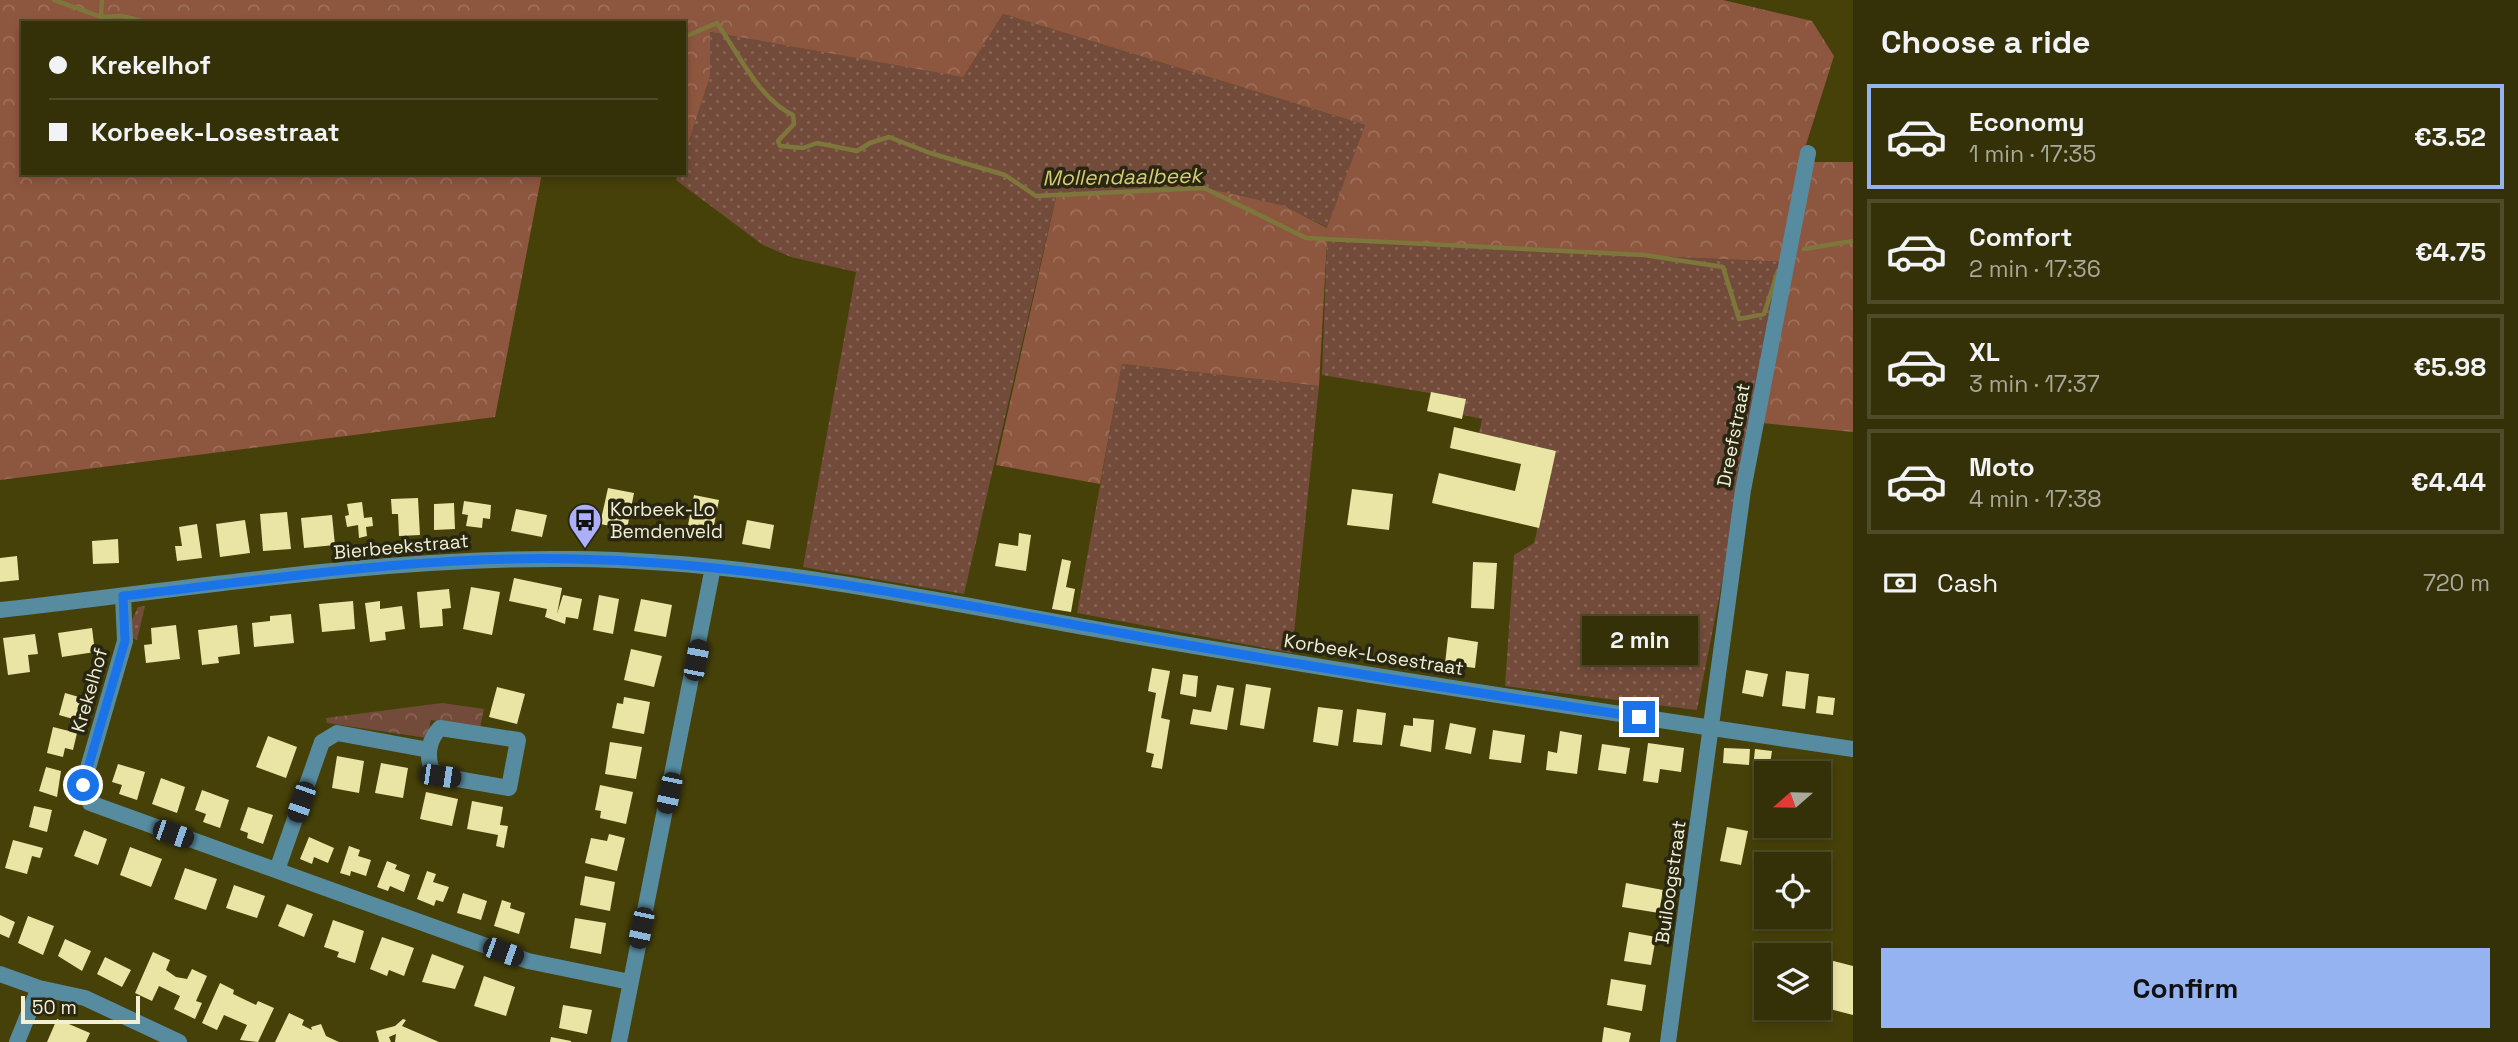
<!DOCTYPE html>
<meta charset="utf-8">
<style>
:root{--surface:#343007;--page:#3c3811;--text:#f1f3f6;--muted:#a9a99b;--line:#4e4b28;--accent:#95b2f1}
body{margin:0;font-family:"Space Grotesk",sans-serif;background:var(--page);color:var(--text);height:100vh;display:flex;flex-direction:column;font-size:26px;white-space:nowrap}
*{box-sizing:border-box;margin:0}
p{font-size:23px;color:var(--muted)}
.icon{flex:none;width:38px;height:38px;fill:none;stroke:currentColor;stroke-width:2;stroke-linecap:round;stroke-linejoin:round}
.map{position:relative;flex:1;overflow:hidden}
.drawer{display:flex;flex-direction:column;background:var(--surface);width:665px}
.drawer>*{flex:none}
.guide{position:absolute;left:21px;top:21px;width:665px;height:154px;border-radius:0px;box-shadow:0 4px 10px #0003,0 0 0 2px var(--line);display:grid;align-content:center;height:154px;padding:0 28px;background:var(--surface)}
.needle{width:46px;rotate:250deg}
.fabs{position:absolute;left:1754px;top:761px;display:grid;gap:14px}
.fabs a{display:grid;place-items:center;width:77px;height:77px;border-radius:0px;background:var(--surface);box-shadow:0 4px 10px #0003,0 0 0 2px var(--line);font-size:35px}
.scale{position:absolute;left:21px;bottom:18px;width:119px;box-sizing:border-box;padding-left:7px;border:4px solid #f1efd4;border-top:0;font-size:19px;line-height:24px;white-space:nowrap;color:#f1efd4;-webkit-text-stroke:5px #292611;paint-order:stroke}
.end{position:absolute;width:32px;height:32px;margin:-16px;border:9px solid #1a73e8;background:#fff;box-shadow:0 0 0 4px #fff}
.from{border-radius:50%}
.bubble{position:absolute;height:49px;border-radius:0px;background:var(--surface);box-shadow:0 4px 10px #0003,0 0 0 2px var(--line);font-size:23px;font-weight:700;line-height:49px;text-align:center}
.car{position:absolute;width:21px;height:42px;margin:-21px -10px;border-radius:9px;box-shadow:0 0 5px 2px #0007;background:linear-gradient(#222 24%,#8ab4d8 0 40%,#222 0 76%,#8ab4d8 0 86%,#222 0)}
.guide b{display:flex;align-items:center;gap:24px;height:66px;font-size:26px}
.guide b+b{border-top:2px solid var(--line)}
.guide i{width:18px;height:18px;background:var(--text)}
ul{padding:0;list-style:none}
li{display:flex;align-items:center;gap:21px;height:105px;margin:0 14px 10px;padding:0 14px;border:4px solid var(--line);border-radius:0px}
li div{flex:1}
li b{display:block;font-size:26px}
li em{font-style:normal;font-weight:700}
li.on{border-color:var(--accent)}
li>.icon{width:63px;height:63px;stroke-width:1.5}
h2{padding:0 28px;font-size:32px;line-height:84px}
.pay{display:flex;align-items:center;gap:18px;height:77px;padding:0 28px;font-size:26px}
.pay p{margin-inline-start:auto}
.action{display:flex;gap:14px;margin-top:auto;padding:14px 28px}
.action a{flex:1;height:80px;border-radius:0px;background:var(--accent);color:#111;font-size:28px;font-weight:700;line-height:80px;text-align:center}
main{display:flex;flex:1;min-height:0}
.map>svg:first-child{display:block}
.grass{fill:url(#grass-dots)}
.forest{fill:url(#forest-crowns)}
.park{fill:url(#park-crowns)}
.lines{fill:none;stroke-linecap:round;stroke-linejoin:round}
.stream{stroke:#7e773b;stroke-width:4.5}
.building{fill:#eae4a5}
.minor{stroke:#578ca0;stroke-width:16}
.route{stroke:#1a73e8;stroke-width:9}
.labels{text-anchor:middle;stroke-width:7;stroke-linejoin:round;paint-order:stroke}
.street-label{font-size:19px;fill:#f1efd4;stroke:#292611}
.poi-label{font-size:19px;fill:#f1efd4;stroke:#292611;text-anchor:start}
.water-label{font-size:21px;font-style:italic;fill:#d7cd74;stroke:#292611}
</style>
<main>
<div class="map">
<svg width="1853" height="1042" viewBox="0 0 1853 1042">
<defs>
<pattern id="grass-dots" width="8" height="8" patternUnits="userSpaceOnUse" patternTransform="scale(1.75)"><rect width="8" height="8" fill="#734b3a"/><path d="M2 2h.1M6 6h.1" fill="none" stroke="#876556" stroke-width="1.8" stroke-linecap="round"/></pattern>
<pattern id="forest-crowns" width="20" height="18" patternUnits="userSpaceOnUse" patternTransform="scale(1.75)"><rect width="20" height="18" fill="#8d563f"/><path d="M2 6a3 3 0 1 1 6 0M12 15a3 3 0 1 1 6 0" fill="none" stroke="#9e6f5a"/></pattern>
<pattern id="park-crowns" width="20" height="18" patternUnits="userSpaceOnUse" patternTransform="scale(1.75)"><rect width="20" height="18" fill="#734b3a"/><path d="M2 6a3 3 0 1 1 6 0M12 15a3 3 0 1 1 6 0" fill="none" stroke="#876556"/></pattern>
</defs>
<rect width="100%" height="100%" fill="#464009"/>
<!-- grass -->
<path class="grass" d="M 1003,14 L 1365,125 L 1328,228 L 1285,206 L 1056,197 L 964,594 L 803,567 L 856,272 L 791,257 L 763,245 L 676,180 L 678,173 L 684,173 L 684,156 L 710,77 L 709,32 L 963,76 Z
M 1327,241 L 1785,262 L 1697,710 L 1505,686 L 1514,555 L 1534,543 L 1556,451 L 1479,433 L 1482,419 L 1463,415 L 1466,399 L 1322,375 Z
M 1122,364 L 1319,386 L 1292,653 L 1077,613 Z
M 145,606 L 137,640 L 132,638 L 131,622 L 138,607 Z"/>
<!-- forest -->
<path class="forest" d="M 0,0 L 1723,0 L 1812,21 L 1834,56 L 1804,151 L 1785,262 L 1327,241 L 1319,386 L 1122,364 L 1100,484 L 996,465 L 1056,197 L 1187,184 L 1285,206 L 1327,228 L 1365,125 L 1003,14 L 963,77 L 710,32 L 710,77 L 684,156 L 684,23 L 23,23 L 23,173 L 542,173 L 495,417 L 0,480 Z
M 1810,162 L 1853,162 L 1853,432 L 1761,423 Z"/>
<!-- park -->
<path class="park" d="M 442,703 L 484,709 L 480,728 L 431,720 L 427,738 L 327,723 L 326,718 Z"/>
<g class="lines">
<!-- stream -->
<path class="stream" d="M 54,0 L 101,17 L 122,16 L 150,23
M 101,17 L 102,0
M 194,23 L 199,23
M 684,37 L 717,23 C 738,53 760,100 793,115 L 794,124 L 778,141 L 780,146 L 803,148 L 817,143 L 857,151 L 870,143 L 889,137 L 930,153 L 1005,175 L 1036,196 L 1204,188 L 1306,238 L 1644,255 L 1723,267 L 1739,319 L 1764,314 L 1778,271
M 1804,249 L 1853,241"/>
</g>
<!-- building -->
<path class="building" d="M 1431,392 L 1466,399 L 1462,419 L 1427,411 Z
M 1454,427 L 1556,451 L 1539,528 L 1432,503 L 1439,473 L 1515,491 L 1521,464 L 1450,448 Z
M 608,488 L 634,493 L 627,529 L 600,524 Z
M 1352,489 L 1393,494 L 1389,530 L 1347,525 Z
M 694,495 L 719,500 L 712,535 L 687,530 Z
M 418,498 L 420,535 L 399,536 L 398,514 L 392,514 L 391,499 Z
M 464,501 L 491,505 L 490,519 L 483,518 L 482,528 L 466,526 L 468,515 L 462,514 Z
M 362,502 L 364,518 L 372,517 L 373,526 L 366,527 L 367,536 L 359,538 L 358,525 L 347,527 L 345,516 L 349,515 L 347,504 Z
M 454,503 L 455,529 L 434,530 L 434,504 Z
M 516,509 L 547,515 L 542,537 L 511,531 Z
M 287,512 L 291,549 L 263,551 L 260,514 Z
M 332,515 L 335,545 L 304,548 L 301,518 Z
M 245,520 L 250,553 L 220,557 L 216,524 Z
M 747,520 L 774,525 L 770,549 L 742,544 Z
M 197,524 L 202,558 L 177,561 L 175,546 L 182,546 L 179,527 Z
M 1019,533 L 1031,535 L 1026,571 L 995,566 L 999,543 L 1018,546 Z
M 118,539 L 119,563 L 93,564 L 92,541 Z
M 17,556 L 19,580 L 0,582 L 0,558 Z
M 1062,559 L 1071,561 L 1066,587 L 1075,589 L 1071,612 L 1052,609 Z
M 1473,562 L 1497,563 L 1494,609 L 1471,608 Z
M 514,578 L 562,588 L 557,614 L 563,595 L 582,599 L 578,619 L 566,617 L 565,624 L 545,617 L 547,609 L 509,601 Z
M 471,587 L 500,592 L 492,635 L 463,629 Z
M 449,589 L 451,608 L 442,609 L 443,626 L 420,628 L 417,592 Z
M 599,595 L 619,599 L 613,634 L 593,630 Z
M 641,599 L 672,605 L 666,637 L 634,631 Z
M 353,601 L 355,629 L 322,632 L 319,604 Z
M 380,601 L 380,609 L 402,606 L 405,629 L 385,632 L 386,640 L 370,642 L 365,603 Z
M 291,614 L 294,643 L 254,647 L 252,623 L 270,621 L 270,616 Z
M 176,625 L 180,659 L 146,663 L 144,645 L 152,644 L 151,628 Z
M 237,625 L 240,654 L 218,657 L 219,663 L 202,665 L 198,630 Z
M 92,628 L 95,652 L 62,657 L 58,633 Z
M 35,634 L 38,654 L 28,655 L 30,672 L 8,675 L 3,638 Z
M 1448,637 L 1478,642 L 1475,668 L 1445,664 Z
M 631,649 L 662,656 L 654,687 L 624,680 Z
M 1152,668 L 1170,671 L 1161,718 L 1170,720 L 1162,769 L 1151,767 L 1154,754 L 1146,752 L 1156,693 L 1148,691 Z
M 1746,670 L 1768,674 L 1763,697 L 1742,693 Z
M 1786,671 L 1809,674 L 1805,709 L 1782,706 Z
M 1183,674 L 1198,676 L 1196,697 L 1180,694 Z
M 1246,684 L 1271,688 L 1264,729 L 1240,725 Z
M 1217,685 L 1234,688 L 1227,730 L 1190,724 L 1193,709 L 1211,712 Z
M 497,687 L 525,694 L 517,724 L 489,717 Z
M 65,693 L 86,699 L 80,721 L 59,715 Z
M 1818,696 L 1835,698 L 1833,715 L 1816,713 Z
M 624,697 L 650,702 L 644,734 L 612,728 L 617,703 L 623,704 Z
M 1318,707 L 1343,710 L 1338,746 L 1313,742 Z
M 1357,709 L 1386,713 L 1382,745 L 1353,742 Z
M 1413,718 L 1434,720 L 1431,752 L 1400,746 L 1404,725 L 1413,726 Z
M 1450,723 L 1476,728 L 1471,754 L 1445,749 Z
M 53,727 L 77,733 L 73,750 L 65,748 L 63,757 L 47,753 Z
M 1493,730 L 1525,735 L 1521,763 L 1489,759 Z
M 1560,731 L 1582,735 L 1577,774 L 1546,770 L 1548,751 L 1557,753 Z
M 268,736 L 297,747 L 286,778 L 256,767 Z
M 610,742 L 642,747 L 636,779 L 605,774 Z
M 1648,743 L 1684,748 L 1681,772 L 1660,769 L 1658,783 L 1643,781 Z
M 1602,744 L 1630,748 L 1626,774 L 1598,770 Z
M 1724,748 L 1750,749 L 1749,765 L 1723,763 Z
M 1755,749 L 1772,751 L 1769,771 L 1753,769 Z
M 337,756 L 364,761 L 359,793 L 332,788 Z
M 381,763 L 408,768 L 403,798 L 375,793 Z
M 118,764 L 145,772 L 137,800 L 119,794 L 122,785 L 112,782 Z
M 46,767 L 61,771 L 57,797 L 39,791 Z
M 1802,769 L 1821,772 L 1821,774 L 1801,774 Z
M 161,778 L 185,787 L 177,813 L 152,804 Z
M 600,785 L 633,792 L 626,824 L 600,818 L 601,811 L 595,810 Z
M 1818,786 L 1833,788 L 1830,808 L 1818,806 Z
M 202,790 L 229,800 L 220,828 L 203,822 L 206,814 L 195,810 Z
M 426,792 L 458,799 L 452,826 L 420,819 Z
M 472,801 L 503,807 L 500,825 L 508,826 L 504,848 L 496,846 L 498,835 L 467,829 Z
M 34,806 L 52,810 L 47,832 L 29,827 Z
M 248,807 L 273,815 L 263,844 L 247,838 L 248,833 L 240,830 Z
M 1727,827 L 1748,831 L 1741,865 L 1720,861 Z
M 84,830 L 107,839 L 98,865 L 74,856 Z
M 609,834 L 625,838 L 617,871 L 585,863 L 591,838 L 607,841 Z
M 309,837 L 334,848 L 328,863 L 314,857 L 312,864 L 300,859 Z
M 13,840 L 43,848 L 40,858 L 32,856 L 27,874 L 5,868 Z
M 349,846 L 360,850 L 358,856 L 371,860 L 366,876 L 351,871 L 350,876 L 340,873 Z
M 130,847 L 162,859 L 151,887 L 120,875 Z
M 387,861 L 397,865 L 395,869 L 410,875 L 404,892 L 390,886 L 388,891 L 377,887 Z
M 185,868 L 217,879 L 206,910 L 174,899 Z
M 427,871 L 436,874 L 433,882 L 449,887 L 443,902 L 436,900 L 434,906 L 417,899 Z
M 585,876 L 615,882 L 610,911 L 580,905 Z
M 1626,883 L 1663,890 L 1659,913 L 1622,907 Z
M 234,885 L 265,896 L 257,918 L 226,908 Z
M 463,893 L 487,901 L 481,920 L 457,913 Z
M 502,900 L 511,903 L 510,908 L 525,913 L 519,934 L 494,926 Z
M 287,904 L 313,914 L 304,937 L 278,926 Z
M 0,915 L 15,922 L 9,938 L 0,934 Z
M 28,916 L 54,926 L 43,955 L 18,943 Z
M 575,918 L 606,923 L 601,954 L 570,948 Z
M 333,920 L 364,931 L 355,963 L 337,957 L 339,952 L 324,947 Z
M 1629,932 L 1656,937 L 1651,965 L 1624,961 Z
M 382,937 L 414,948 L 404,976 L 389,970 L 387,976 L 370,969 Z
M 65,939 L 91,951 L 82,971 L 58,956 Z
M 153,952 L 170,960 L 166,970 L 176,977 L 187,979 L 192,969 L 207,976 L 196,1001 L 202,1003 L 195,1019 L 174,1009 L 180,996 L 159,986 L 152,1001 L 135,993 Z
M 432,954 L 464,966 L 455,989 L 422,982 Z
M 105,957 L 131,970 L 122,987 L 97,974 Z
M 1818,957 L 1853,966 L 1853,1015 L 1818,1006 Z
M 484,976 L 515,987 L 506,1016 L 474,1006 Z
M 1611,979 L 1646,985 L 1642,1011 L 1607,1005 Z
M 220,983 L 234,990 L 233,994 L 256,1005 L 258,1001 L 274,1008 L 258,1042 L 240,1040 L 247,1025 L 224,1015 L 217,1030 L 202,1023 Z
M 563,1005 L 592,1010 L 587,1034 L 559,1028 Z
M 289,1013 L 304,1020 L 302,1025 L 312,1030 L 311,1027 L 321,1024 L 326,1036 L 339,1042 L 275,1042 Z
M 57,1019 L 90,1033 L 86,1042 L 47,1042 Z
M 403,1019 L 406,1020 L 402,1026 L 439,1042 L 395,1042 L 396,1034 L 389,1037 L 391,1042 L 379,1042 L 376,1031 L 395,1026 Z
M 1604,1027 L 1631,1033 L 1629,1042 L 1602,1042 Z
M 551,1037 L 571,1041 L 571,1042 L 550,1042 Z"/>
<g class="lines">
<!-- minor -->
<path class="minor" d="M 123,596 L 125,641 L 83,785 L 90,803 L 528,961 L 630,982
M 0,610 C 189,589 380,557 571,559 C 765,560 957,606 1147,638 C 1382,678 1617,714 1853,749
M 440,728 L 518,740 L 509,788 L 440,776 L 432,770 C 426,755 429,739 440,728 Z
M 277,870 L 322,742 L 337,733 L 429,750
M 0,974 L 39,988 L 85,998 L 179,1042
M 17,1042 L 39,988
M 619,1042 L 713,567
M 1668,1042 L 1743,490 L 1808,153"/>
</g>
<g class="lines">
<!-- route -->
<path class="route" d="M 83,785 L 125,641 L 123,596 C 273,579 424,555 575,559 C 757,563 937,600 1115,632 C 1289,664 1464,691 1639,717"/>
</g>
<!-- icons -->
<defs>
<symbol id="bus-pin" viewBox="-11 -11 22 30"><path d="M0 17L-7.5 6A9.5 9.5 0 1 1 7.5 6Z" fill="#adaffb" stroke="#292611"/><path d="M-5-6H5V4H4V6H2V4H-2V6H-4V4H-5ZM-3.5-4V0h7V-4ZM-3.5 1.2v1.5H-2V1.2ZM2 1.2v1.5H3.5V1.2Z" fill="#111"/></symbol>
</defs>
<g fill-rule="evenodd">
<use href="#bus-pin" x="566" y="501" width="38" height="52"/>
</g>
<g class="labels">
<!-- street labels -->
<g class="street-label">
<text transform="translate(1733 435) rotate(-79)" y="7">Dreefstraat</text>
<text transform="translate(401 546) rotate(-5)" y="7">Bierbeekstraat</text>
<text transform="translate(1374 654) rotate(9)" y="7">Korbeek-Losestraat</text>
<text transform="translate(89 690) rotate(-74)" y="7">Krekelhof</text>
<text transform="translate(1670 882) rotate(-82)" y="7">Builoogstraat</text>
</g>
<!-- poi labels -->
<g class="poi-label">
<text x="610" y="516">Korbeek-Lo<tspan x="610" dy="22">Bemdenveld</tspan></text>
</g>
<!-- water labels -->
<g class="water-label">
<text transform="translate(1122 177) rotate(-1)" y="7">Mollendaalbeek</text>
</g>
</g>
</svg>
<div class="fabs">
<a><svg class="needle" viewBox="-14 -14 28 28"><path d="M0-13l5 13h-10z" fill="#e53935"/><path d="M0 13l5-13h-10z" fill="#a9a99b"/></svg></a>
<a><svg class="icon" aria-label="locate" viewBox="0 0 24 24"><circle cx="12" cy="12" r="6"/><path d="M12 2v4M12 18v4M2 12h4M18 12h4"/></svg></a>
<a><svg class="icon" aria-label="layers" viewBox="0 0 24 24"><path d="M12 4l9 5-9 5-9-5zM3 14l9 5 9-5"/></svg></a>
</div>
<div class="scale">50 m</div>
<i class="end from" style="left:83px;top:785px"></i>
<i class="end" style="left:1639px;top:717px"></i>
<div class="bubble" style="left:1582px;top:616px;width:116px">2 min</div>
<i class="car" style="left:696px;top:660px;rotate:11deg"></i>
<i class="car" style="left:440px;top:776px;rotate:98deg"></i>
<i class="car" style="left:669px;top:793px;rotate:192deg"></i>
<i class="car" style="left:301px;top:802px;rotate:199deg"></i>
<i class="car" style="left:173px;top:834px;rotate:109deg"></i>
<i class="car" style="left:641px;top:928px;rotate:192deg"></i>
<i class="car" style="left:503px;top:952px;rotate:110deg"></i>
<div class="guide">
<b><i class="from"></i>Krekelhof</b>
<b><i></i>Korbeek-Losestraat</b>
</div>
</div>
<section class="drawer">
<h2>Choose a ride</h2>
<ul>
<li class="on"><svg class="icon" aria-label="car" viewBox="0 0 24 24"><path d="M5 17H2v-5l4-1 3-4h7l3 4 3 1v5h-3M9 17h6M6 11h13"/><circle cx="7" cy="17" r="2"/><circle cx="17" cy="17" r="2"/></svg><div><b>Economy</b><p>1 min · 17:35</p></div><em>€3.52</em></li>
<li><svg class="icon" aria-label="car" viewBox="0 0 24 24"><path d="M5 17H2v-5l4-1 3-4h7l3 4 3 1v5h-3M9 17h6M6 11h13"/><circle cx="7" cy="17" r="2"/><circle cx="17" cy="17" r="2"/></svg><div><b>Comfort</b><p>2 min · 17:36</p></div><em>€4.75</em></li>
<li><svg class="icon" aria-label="car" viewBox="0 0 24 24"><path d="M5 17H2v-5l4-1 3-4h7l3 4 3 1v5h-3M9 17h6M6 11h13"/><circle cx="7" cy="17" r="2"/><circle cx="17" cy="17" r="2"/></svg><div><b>XL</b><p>3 min · 17:37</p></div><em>€5.98</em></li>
<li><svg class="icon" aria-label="car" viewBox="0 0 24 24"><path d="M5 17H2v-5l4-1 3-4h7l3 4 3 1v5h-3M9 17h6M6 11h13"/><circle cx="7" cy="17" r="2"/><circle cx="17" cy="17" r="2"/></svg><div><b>Moto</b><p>4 min · 17:38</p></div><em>€4.44</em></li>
</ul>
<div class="pay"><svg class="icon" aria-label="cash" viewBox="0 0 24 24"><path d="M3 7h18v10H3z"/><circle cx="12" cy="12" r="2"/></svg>Cash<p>720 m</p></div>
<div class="action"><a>Confirm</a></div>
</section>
</main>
